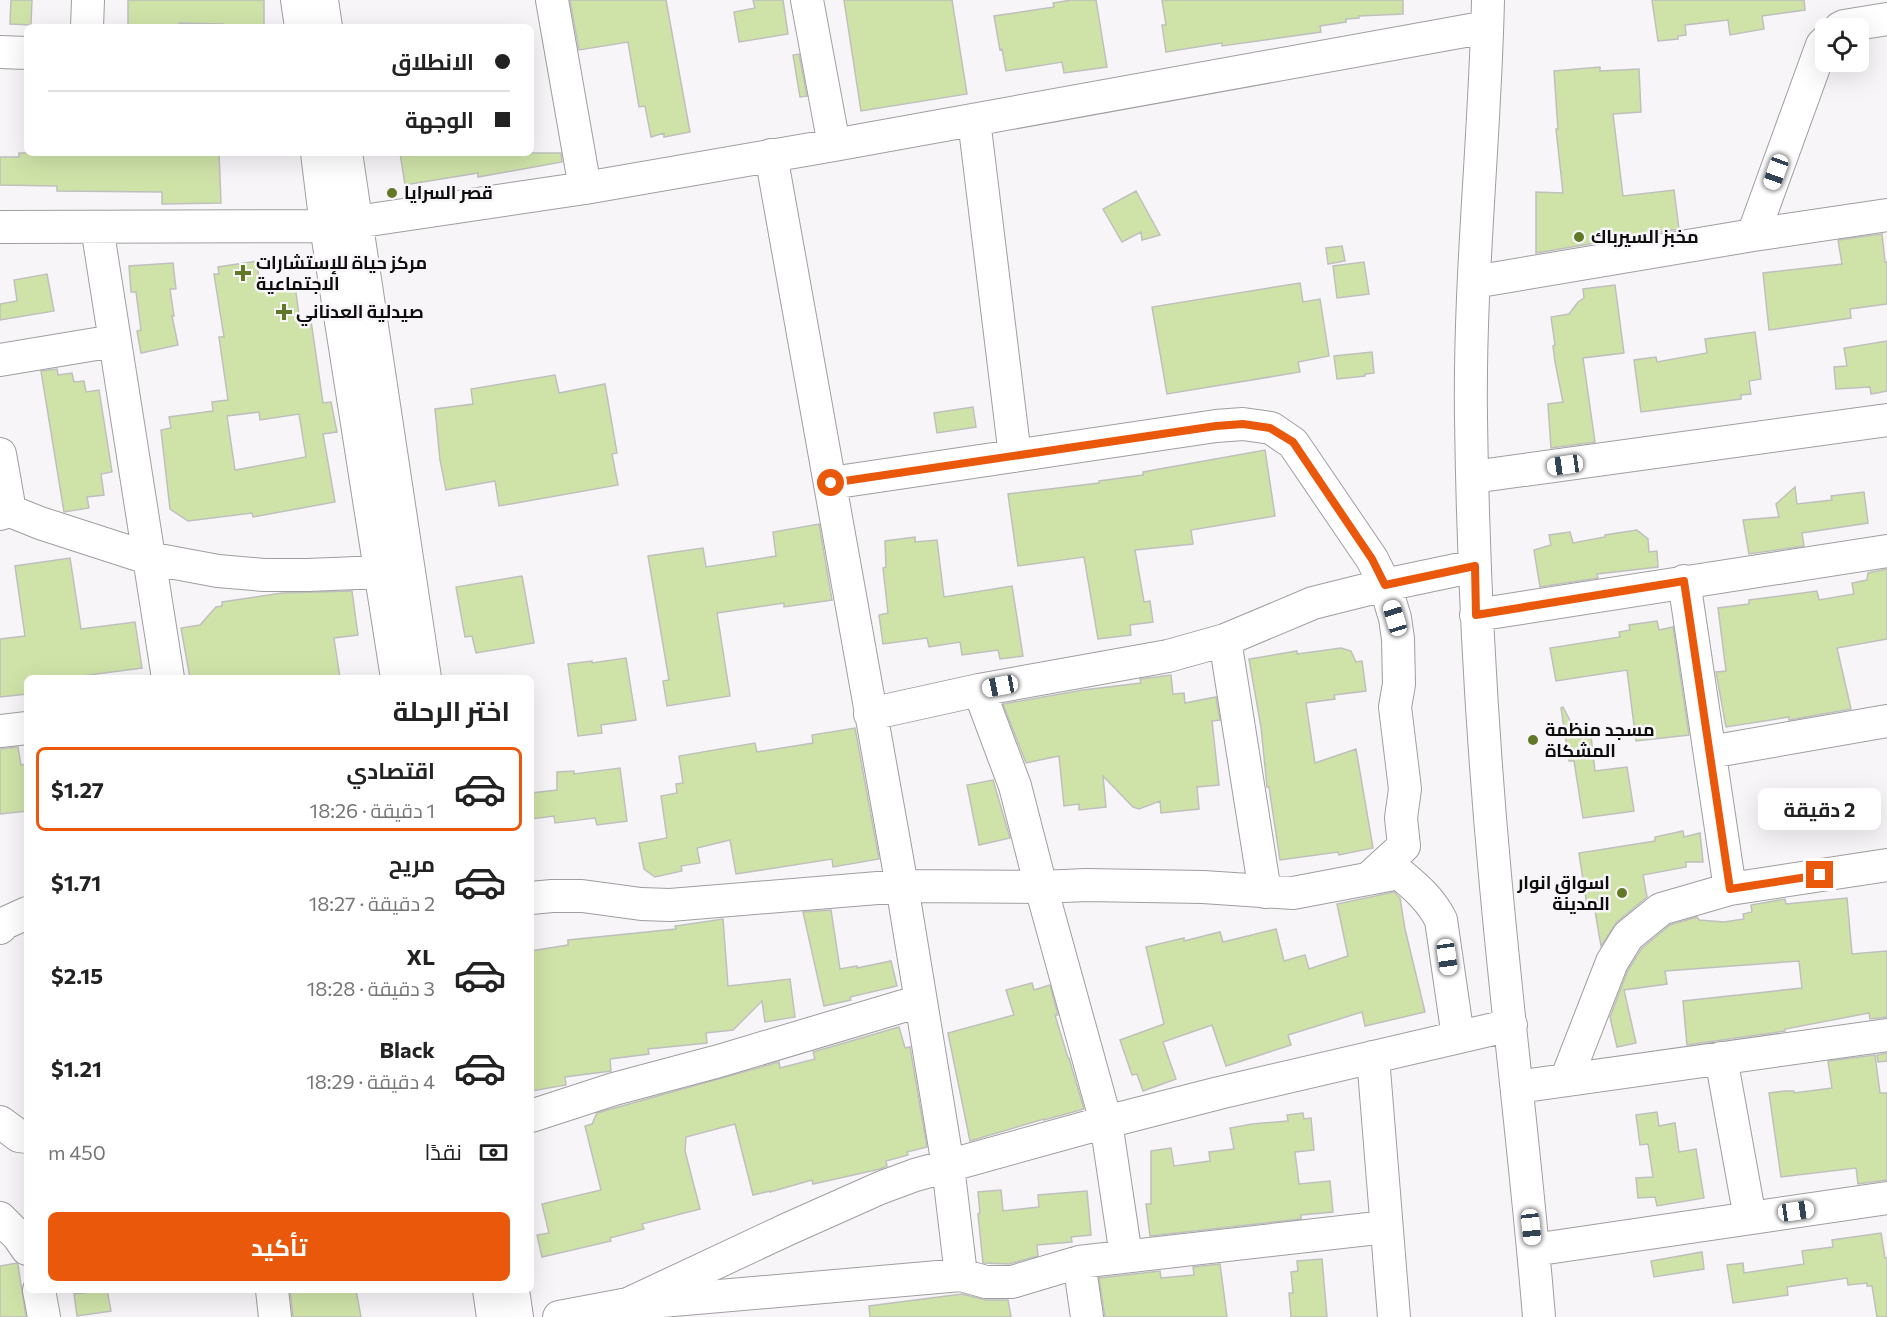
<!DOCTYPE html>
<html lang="ar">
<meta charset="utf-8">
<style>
:root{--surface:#fff;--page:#f6f6f6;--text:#222;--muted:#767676;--line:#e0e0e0;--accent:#ea580c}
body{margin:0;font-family:Commissioner,Cairo,sans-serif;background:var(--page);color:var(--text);direction:rtl;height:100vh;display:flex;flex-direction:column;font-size:22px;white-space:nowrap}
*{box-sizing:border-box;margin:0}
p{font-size:20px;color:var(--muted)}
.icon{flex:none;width:33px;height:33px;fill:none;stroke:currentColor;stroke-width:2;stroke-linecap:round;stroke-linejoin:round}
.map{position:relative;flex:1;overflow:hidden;direction:ltr}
.drawer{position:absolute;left:24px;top:675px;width:510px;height:618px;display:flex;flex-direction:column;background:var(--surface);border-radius:9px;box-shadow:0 6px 24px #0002;direction:rtl}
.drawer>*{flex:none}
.guide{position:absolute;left:24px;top:24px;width:510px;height:132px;border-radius:9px;box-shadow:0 6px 24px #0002;direction:rtl;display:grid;align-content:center;height:132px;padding:0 24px;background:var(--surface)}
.tools{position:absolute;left:1815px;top:18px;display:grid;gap:12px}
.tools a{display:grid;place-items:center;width:54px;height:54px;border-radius:9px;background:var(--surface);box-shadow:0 6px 24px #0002;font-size:30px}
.end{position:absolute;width:27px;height:27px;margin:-14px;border:8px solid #ea580c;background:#fff;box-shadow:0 0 0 3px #fff}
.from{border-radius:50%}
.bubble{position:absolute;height:42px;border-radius:9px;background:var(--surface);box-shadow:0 6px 24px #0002;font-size:20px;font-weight:700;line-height:42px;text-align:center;direction:rtl}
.car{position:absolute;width:18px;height:36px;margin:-18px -9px;border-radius:8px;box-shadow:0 0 4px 2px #0007;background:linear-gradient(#fff 24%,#345 0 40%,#fff 0 76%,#345 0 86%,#fff 0)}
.guide b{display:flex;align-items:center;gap:21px;height:57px;font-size:22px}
.guide b+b{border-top:2px solid var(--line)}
.guide i{width:15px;height:15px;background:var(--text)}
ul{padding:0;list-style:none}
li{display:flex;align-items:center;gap:18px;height:84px;margin:0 12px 9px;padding:0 12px;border:3px solid transparent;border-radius:9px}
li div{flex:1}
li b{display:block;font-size:22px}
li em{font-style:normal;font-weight:700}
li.selected{border-color:var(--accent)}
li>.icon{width:54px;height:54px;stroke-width:1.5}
h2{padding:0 24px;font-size:27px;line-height:72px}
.pay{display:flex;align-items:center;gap:15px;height:66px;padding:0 24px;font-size:22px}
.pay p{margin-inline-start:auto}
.action{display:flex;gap:12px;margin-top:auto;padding:12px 24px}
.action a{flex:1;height:69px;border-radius:9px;background:var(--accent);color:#fff;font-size:24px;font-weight:700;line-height:69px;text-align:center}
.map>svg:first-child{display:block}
.building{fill:#cfe3a8;stroke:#bfc0bd;stroke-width:1.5;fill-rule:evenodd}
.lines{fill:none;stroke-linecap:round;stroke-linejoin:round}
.minor-casing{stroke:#a09ea0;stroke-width:34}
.minor{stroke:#fff;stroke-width:32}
.route{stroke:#ea580c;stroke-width:8}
.poi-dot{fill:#627829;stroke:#f7f5f7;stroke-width:2}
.labels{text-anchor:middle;stroke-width:5;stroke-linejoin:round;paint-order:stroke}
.poi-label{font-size:18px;font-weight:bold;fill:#0e0d0e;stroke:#f7f5f7;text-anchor:start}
</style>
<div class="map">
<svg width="1887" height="1317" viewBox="0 0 1887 1317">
<rect width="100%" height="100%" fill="#f7f5f7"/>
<!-- building -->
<path class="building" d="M 11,0 L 32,0 L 31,25 L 10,24 Z
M 128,0 L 264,0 L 264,27 L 223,27 L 223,24 L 179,23 L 179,27 L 128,27 Z
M 570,0 L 666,0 L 690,132 L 664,137 L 664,133 L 651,137 L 645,106 L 639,107 L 628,42 L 579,50 Z
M 753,0 L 783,0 L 788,34 L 739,42 L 734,12 L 755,8 Z
M 844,0 L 952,0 L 967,94 L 861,111 Z
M 1071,0 L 1096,0 L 1107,67 L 1064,73 L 1062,62 L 1006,71 L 1002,49 L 1000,50 L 994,16 L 1054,7 L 1053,3 Z
M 1162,0 L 1403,0 L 1403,14 L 1359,16 L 1359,18 L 1346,19 L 1346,22 L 1320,26 L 1321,32 L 1222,46 L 1222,43 L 1166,52 L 1162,25 L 1166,25 Z
M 1652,0 L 1804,0 L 1805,10 L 1762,16 L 1764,29 L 1730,35 L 1728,20 L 1685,25 L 1686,35 L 1678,36 L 1678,39 L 1658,41 Z
M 799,54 L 807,96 L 800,97 L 793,55 Z
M 1600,67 L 1600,71 L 1639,69 L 1641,112 L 1613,114 L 1623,196 L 1674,190 L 1679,229 L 1536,253 L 1536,192 L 1563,193 L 1556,129 L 1558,129 L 1554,71 Z
M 19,153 L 219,153 L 221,203 L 162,204 L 162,192 L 57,191 L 57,186 L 0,185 L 0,157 L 19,157 Z
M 400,153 L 561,153 L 562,162 L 478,177 L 478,173 L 405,185 Z
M 1136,191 L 1160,235 L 1142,240 L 1141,232 L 1122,242 L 1103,209 Z
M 1882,234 L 1885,262 L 1887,262 L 1887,304 L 1850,309 L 1851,318 L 1769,330 L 1763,273 L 1842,264 L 1838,240 Z
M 1342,246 L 1345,261 L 1328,264 L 1326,248 Z
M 257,261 L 260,289 L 295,285 L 300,323 L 311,321 L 323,403 L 331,402 L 337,432 L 323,434 L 335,502 L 253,517 L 252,513 L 188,521 L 170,509 L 161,430 L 171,428 L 169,417 L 213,411 L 212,402 L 228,400 L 219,337 L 224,337 L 214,274 L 219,274 L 218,267 ZM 259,412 L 260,420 L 299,414 L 306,457 L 235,470 L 227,416 Z
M 1364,262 L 1369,294 L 1337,298 L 1333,266 Z
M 173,263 L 176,289 L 170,289 L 174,316 L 172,316 L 178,345 L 141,353 L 137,331 L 141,330 L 136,292 L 131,292 L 129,266 Z
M 47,274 L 54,311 L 0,320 L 0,304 L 17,301 L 14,280 Z
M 1300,283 L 1303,302 L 1320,299 L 1329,356 L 1298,362 L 1300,372 L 1167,394 L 1152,307 Z
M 1615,285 L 1624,353 L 1583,358 L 1595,442 L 1551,448 L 1548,404 L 1563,402 L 1555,362 L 1553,346 L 1555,345 L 1551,317 L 1569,314 L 1578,302 L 1584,298 L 1583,289 Z
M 1755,332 L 1761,379 L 1749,381 L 1751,394 L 1741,395 L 1741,399 L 1641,412 L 1634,360 L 1656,357 L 1657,362 L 1707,353 L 1705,339 Z
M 1887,341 L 1887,391 L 1871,394 L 1870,387 L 1836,389 L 1834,367 L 1847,366 L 1844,348 Z
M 1372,352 L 1374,373 L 1365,374 L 1365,376 L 1337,379 L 1334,356 Z
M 57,369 L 58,375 L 72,373 L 74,382 L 84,381 L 86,392 L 99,390 L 112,472 L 101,474 L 104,495 L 87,497 L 89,508 L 64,512 L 41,371 Z
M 555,375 L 559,393 L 605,384 L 617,453 L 612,454 L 618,485 L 499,506 L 495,481 L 446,490 L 440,460 L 435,409 L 473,404 L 471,389 Z
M 973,407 L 976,427 L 937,433 L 934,413 Z
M 1265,450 L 1275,516 L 1191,530 L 1193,544 L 1135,550 L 1144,602 L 1150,601 L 1153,622 L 1130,625 L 1131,635 L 1098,639 L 1084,557 L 1018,566 L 1008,494 L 1099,483 L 1099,481 L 1143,475 L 1143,472 Z
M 1795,487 L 1797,504 L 1832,500 L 1831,496 L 1864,492 L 1868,523 L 1802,533 L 1804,546 L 1749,554 L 1743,520 L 1779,517 L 1776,504 Z
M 819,524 L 832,600 L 784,607 L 784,603 L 717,613 L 730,696 L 667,706 L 663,681 L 669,680 L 648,556 L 703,548 L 706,567 L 776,556 L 773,532 Z
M 1637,530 L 1648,539 L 1649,552 L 1657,551 L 1658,567 L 1597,574 L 1598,578 L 1540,587 L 1534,550 L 1551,545 L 1549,535 L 1570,532 L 1573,543 L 1605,537 L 1605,535 Z
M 915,537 L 915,542 L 937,540 L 944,597 L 1012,586 L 1023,656 L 1000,659 L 998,650 L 962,655 L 960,642 L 929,647 L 927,638 L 883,644 L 879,615 L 888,613 L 883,568 L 886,567 L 885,541 Z
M 70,558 L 81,629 L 135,622 L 142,668 L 81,676 L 82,678 L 27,678 L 27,694 L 0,697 L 0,639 L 25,636 L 15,566 Z
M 1887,569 L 1887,639 L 1837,648 L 1851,709 L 1789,720 L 1789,717 L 1726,727 L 1716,672 L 1726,671 L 1718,608 L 1749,604 L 1749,600 L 1817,591 L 1819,600 L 1854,594 L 1852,583 L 1867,580 L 1868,573 Z
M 522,576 L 534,643 L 476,653 L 472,636 L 465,637 L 456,587 Z
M 352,591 L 358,635 L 334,638 L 340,678 L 190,678 L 181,628 L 200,625 L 216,607 L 222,606 L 222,602 L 282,593 Z
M 1657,621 L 1659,630 L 1673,627 L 1689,735 L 1636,741 L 1627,670 L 1556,681 L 1550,648 L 1620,637 L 1619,632 L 1630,630 L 1629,625 Z
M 1341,648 L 1351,651 L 1356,662 L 1362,661 L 1366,691 L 1334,695 L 1335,699 L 1306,703 L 1315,763 L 1356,749 L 1373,848 L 1339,855 L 1338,852 L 1280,860 L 1269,787 L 1267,787 L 1261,727 L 1249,659 L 1297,651 L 1297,654 Z
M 626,658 L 636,720 L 601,725 L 602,733 L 578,736 L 568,664 L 592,661 L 592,663 Z
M 1171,675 L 1173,694 L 1184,693 L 1185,703 L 1216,697 L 1220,720 L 1212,721 L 1219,785 L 1197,787 L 1199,809 L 1161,813 L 1160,801 L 1139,809 L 1133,807 L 1103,776 L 1106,807 L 1079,810 L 1079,804 L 1064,806 L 1059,756 L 1026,763 L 1003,704 L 1083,690 L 1141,683 L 1140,679 Z
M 1563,707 L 1579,738 L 1591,736 L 1595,771 L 1627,767 L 1634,811 L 1583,818 L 1574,761 L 1569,761 L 1561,708 Z
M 855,728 L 879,859 L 833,867 L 832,859 L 736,874 L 730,840 L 697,848 L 700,863 L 681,866 L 682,871 L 655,877 L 644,869 L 639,843 L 667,838 L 661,796 L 677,793 L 676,784 L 683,783 L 679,756 L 755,743 L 757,752 L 813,743 L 812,735 Z
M 18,747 L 21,765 L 27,764 L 27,811 L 0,814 L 0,749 Z
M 620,768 L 627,821 L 597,825 L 595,818 L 555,823 L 554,816 L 531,819 L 531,793 L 557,790 L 557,772 L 574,771 L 574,774 Z
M 993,780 L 1010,838 L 979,845 L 967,785 Z
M 1683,831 L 1684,837 L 1700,833 L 1703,862 L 1686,862 L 1686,867 L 1643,875 L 1647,897 L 1617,922 L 1601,946 L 1594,905 L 1587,906 L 1579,853 L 1655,841 L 1655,837 Z
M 1394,892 L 1400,898 L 1405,929 L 1425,1012 L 1365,1026 L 1362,1012 L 1288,1035 L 1291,1045 L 1226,1066 L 1212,1025 L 1163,1042 L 1176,1079 L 1143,1091 L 1137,1074 L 1132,1075 L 1120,1040 L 1164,1024 L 1146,947 L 1184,938 L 1184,941 L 1220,932 L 1223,942 L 1276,929 L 1284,961 L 1305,955 L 1309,969 L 1348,956 L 1337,904 Z
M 1847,898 L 1852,954 L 1887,951 L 1887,1017 L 1870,1019 L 1869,1013 L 1785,1029 L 1785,1031 L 1687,1045 L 1683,1001 L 1802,988 L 1799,961 L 1665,971 L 1667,984 L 1624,990 L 1636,1043 L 1617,1047 L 1610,1017 L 1628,970 L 1642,948 L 1670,925 L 1697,917 L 1699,920 L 1724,922 L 1744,919 L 1743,914 L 1752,912 L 1751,905 L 1785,899 L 1786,904 Z
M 831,910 L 840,969 L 857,966 L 857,968 L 891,961 L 897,986 L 850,997 L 851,1000 L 824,1006 L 803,912 Z
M 723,919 L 728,986 L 790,979 L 795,1017 L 765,1022 L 762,1001 L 733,1030 L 706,1033 L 707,1043 L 648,1049 L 649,1054 L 610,1059 L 611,1071 L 565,1077 L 566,1085 L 531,1091 L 531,951 L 568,945 L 568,940 L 676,929 L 675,926 Z
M 1032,983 L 1034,990 L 1050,985 L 1058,1015 L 1055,1015 L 1068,1058 L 1069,1058 L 1084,1109 L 1044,1120 L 1044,1119 L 970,1141 L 948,1033 L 1014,1015 L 1006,990 Z
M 899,1027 L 905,1048 L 910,1047 L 927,1147 L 907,1152 L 908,1155 L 886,1161 L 887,1166 L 880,1169 L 813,1184 L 812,1180 L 770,1192 L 770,1191 L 753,1195 L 735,1124 L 686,1137 L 685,1151 L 700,1209 L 642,1224 L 644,1229 L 610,1238 L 611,1241 L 542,1257 L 537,1235 L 549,1233 L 542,1204 L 601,1190 L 585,1126 L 592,1124 L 597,1113 L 779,1062 L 780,1068 L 815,1059 L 813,1052 Z
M 1887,1053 L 1887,1061 L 1878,1062 L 1877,1055 Z
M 1875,1055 L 1880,1093 L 1887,1093 L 1887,1180 L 1858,1184 L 1856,1168 L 1781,1177 L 1769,1093 L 1785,1091 L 1794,1091 L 1794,1093 L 1832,1088 L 1828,1061 Z
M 1657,1112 L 1659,1126 L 1675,1123 L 1679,1152 L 1696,1149 L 1704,1198 L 1657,1206 L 1655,1197 L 1638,1198 L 1636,1178 L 1653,1177 L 1648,1144 L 1640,1145 L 1636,1115 Z
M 1303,1113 L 1304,1119 L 1311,1118 L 1314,1150 L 1295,1152 L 1299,1184 L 1330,1181 L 1333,1212 L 1301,1215 L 1301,1219 L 1150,1236 L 1146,1204 L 1151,1204 L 1151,1151 L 1171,1148 L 1174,1166 L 1210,1161 L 1209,1152 L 1234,1149 L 1230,1128 L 1252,1124 L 1288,1121 L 1287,1115 Z
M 1001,1190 L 1003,1211 L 1039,1207 L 1038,1195 L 1087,1191 L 1091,1235 L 1071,1237 L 1072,1242 L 1037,1245 L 1038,1256 L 1009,1264 L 983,1263 L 978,1214 L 980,1213 L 978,1192 Z
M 1881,1233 L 1885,1258 L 1887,1258 L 1887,1317 L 1877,1317 L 1872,1286 L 1867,1286 L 1867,1283 L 1848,1285 L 1847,1278 L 1787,1287 L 1788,1295 L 1733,1303 L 1727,1265 L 1743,1263 L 1744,1273 L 1804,1264 L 1802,1251 L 1833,1247 L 1832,1240 Z
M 1702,1252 L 1704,1269 L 1654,1277 L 1651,1261 Z
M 1322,1259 L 1327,1317 L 1291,1317 L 1289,1293 L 1293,1293 L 1291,1272 L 1298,1271 L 1297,1261 Z
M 17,1263 L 18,1265 L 26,1317 L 0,1317 L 0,1266 Z
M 1220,1264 L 1227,1317 L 1105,1317 L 1099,1278 L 1160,1271 L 1161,1278 L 1194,1275 L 1193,1267 Z
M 107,1290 L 111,1311 L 77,1316 L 74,1294 Z
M 290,1290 L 356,1290 L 361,1317 L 293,1317 Z
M 962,1294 L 986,1300 L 1008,1300 L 1011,1317 L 870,1317 L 869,1306 Z"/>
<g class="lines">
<defs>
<path id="minor" d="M 297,0 L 301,27
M 322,0 L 326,27
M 552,0 L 585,188
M 807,0 L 834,145
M 1488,0 C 1485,139 1469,278 1471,418 C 1473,570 1481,723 1495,875 C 1508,1022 1527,1169 1539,1317
M 87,27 L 88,0
M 1840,28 L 1844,26 L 1887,19
M 0,52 L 27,53
M 974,120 L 1015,456
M 317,153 L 326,226 L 397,678
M 346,153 L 425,678
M 771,155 L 902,886 L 948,1166 L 961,1275
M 0,227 L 326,226 L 356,222 L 585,188 L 834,145 L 1487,27
M 97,227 L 168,678
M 1753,235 L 1822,45 L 1826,41
M 1474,282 L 1753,235 L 1887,215
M 0,360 L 114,341
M 0,454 L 10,511
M 1473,477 L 1887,420
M 831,483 L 1216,426 L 1243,424 L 1271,428 L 1293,443 L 1372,559 L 1385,585 L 1395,618 L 1398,639 L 1399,684 L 1395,707 L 1405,789 L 1401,818 L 1404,846 L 1368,879
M 0,514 L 10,511 L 40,523 L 148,558 L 218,571 L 264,575 L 308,575 L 380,572
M 1684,581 L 1730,889
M 1476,615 L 1887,551
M 1225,640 L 1265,892
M 979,690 L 1015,786 L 1041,887 L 1106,1122 L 1126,1256
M 870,714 L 979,690 L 1168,656 L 1225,640 L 1313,603 L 1385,585 L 1475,566
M 0,731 L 27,728
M 1710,752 L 1887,721
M 531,898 L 552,896 L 582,896 L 641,904 L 670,905 L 902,886 L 1041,887 L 1086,885 L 1203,887 L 1293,893 L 1399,873 C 1416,887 1431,900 1441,920 L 1458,1037
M 0,928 L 5,923 L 27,913
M 1373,1057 L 1394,1317
M 1721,1058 L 1750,1218
M 1566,1080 L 1612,962 L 1628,936 L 1661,909 L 1730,889 L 1887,865
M 1517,1087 L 1887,1035
M 531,1116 L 614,1089 L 719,1061 L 920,1001
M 0,1122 L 19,1136 L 27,1137
M 0,1218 L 18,1236 L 27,1249
M 1533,1250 L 1887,1198
M 1079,1262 L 1087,1317
M 39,1290 L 44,1317
M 272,1290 L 275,1317
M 489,1290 L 493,1317
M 513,1290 L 517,1317
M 628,1304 L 788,1229 L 880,1188 L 915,1175 L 1106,1122 L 1219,1093 L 1511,1025
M 559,1317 L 628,1304 L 961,1275 L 986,1282 L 1012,1282 L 1079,1262 L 1386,1227"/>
</defs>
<!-- minor casing -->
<use href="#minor" class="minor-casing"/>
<!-- minor -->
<use href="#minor" class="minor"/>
</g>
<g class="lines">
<!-- route -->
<path class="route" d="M 831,483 L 1216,426 L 1243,424 L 1270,428 L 1293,442 L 1372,559 L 1385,585 L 1475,566 L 1476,615 L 1684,581 L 1730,889 L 1820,875"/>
</g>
<!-- markers -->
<g class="poi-dot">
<circle cx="392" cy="193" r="6"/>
<circle cx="1579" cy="237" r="6"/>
<path d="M240 264h6v6h6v6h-6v6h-6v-6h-6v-6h6z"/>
<path d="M281 303h6v6h6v6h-6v6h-6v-6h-6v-6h6z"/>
<circle cx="1533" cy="740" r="6"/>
<circle cx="1622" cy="893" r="6"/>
</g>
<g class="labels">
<!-- poi labels -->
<g class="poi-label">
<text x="404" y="199">قصر السرايا</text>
<text x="1591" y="243">مخبز السيرباك</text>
<text x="256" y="269">مركز حياة للإستشارات<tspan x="256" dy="21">الاجتماعية</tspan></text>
<text x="296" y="318">صيدلية العدناني</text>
<text x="1545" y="736">مسجد منظمة<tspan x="1545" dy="21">المشكاة</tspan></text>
<text x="1610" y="889" text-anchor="end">اسواق انوار<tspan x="1610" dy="21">المدينة</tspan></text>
</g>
</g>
</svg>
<div class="tools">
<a><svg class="icon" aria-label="locate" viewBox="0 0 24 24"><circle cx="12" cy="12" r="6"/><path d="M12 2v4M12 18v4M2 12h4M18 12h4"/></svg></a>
</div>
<i class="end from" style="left:831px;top:483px"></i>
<i class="end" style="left:1820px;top:875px"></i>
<div class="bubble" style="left:1758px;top:788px;width:123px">2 دقيقة</div>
<i class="car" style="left:1776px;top:172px;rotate:200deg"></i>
<i class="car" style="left:1565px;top:465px;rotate:262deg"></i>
<i class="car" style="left:1395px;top:618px;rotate:343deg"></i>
<i class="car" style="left:1000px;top:686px;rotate:259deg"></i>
<i class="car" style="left:1447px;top:957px;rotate:172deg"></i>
<i class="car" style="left:1796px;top:1211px;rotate:82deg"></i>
<i class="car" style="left:1531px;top:1227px;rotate:174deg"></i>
<div class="guide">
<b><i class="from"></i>الانطلاق</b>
<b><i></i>الوجهة</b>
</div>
<section class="drawer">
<h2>اختر الرحلة</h2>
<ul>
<li class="selected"><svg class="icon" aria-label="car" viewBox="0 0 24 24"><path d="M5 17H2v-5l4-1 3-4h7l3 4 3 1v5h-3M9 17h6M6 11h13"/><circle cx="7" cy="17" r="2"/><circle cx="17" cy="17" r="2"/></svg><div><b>اقتصادي</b><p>1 دقيقة · 18:26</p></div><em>$1.27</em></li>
<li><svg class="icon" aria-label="car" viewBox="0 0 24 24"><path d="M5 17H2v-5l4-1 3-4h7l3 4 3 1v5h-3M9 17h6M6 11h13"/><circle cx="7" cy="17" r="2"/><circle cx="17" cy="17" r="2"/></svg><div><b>مريح</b><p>2 دقيقة · 18:27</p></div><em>$1.71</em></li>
<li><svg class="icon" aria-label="car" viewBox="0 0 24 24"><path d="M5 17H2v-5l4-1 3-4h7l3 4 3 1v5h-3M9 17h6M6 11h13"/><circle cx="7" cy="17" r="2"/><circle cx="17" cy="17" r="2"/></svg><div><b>XL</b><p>3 دقيقة · 18:28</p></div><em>$2.15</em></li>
<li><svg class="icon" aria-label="car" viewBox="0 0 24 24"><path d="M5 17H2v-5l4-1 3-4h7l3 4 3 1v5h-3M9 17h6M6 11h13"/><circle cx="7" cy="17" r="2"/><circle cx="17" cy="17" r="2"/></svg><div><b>Black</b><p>4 دقيقة · 18:29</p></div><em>$1.21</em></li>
</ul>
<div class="pay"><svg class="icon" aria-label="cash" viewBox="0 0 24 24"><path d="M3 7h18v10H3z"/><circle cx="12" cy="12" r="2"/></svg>نقدًا<p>450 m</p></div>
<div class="action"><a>تأكيد</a></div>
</section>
</div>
